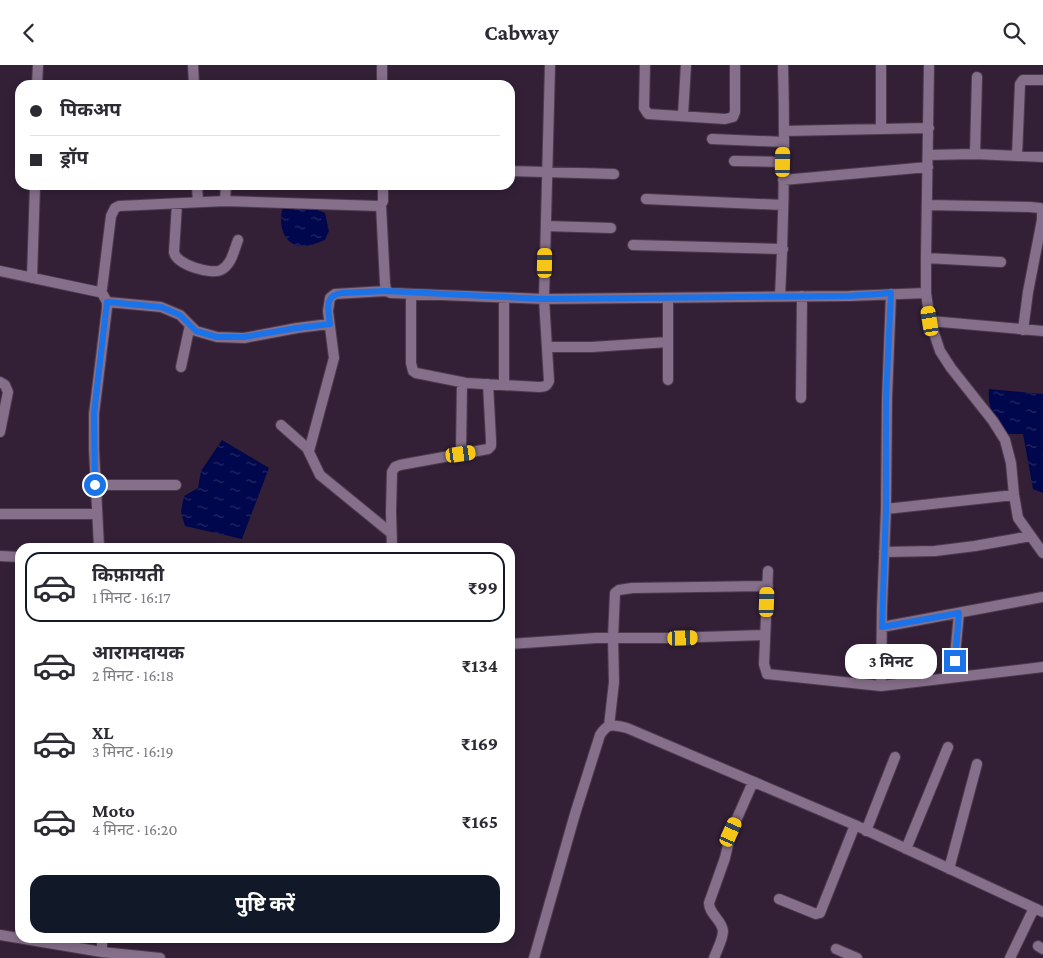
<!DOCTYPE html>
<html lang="hi">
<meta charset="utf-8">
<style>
:root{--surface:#fff;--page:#f2f2f3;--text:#2b2b33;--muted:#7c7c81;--line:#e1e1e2;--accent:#111827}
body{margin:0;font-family:"Crimson Pro","Noto Sans Devanagari",serif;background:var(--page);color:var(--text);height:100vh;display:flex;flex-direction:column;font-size:19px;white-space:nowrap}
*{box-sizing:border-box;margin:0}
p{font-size:16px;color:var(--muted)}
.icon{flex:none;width:28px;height:28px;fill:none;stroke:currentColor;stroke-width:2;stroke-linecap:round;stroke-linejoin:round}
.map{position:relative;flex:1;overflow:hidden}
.side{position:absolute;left:15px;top:478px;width:500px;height:400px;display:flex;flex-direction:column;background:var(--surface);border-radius:15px;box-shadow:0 2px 8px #0003}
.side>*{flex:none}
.banner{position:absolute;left:15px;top:15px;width:500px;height:110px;border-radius:15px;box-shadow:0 2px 8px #0003;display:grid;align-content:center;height:110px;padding:0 15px;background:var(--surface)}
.end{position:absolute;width:22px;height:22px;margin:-11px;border:6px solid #1a73e8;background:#fff;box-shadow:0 0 0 2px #fff}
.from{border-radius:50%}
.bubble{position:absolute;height:35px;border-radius:15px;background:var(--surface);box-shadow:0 2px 8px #0003;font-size:16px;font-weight:700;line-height:35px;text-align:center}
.car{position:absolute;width:15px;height:30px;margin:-15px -8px;border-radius:6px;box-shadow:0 0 4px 1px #0007;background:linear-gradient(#f5c518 24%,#345 0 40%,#f5c518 0 76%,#345 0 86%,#f5c518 0)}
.banner b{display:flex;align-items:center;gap:18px;height:48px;font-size:19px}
.banner b+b{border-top:1px solid var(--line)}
.banner i{width:12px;height:12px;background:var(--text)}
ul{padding:9px 0 0;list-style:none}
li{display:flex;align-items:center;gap:15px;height:70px;margin:0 10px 8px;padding:0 5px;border:2px solid transparent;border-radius:15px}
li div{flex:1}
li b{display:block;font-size:19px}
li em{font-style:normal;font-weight:700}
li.current{border-color:var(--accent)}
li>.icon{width:45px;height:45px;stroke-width:1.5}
.cta{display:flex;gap:10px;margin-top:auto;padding:10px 15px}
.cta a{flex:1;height:58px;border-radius:15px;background:var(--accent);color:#fff;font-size:20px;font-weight:700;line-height:58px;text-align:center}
header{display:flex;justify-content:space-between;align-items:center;height:65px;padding:0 15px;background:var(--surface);font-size:22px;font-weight:700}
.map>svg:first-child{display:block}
.water{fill:url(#water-ripples)}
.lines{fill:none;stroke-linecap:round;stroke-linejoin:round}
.minor-casing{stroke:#4c3b4f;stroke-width:12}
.minor{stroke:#866f8a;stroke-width:10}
.route{stroke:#1a73e8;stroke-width:6}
</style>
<header><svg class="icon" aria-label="back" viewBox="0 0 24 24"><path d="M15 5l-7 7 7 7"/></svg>Cabway<svg class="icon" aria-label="search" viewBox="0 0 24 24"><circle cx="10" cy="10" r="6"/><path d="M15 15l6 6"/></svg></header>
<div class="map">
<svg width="1043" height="893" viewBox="0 0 1043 893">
<defs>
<pattern id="water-ripples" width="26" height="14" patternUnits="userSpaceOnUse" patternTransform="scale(1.25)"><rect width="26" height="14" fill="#00074c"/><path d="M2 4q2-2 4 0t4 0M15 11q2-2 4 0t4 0" fill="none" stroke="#252a65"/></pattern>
</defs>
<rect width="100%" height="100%" fill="#332037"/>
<!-- water -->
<path class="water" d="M 304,140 L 325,148 L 329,166 L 325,175 C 317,178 310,181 302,181 C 282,181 277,155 284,141 Z
M 989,324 L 1043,329 L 1043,428 L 1033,424 L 1023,369 L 1008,369 C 995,355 987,344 989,324 Z
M 222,375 L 269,403 L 242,474 L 185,461 L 181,447 L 184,431 L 198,423 L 201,406 Z"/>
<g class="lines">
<defs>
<path id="minor" d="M 193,0 L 194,20
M 382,0 L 382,20
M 645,0 L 644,43 L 648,49 L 725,54 L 733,52 L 735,47 L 735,0
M 881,0 L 881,64
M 929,0 L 926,193 L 926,228 L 930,256 L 940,286 L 951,303 L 993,356 L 1005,375 L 1011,398 L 1014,430 L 1018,453 L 1043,488
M 37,20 L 38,0
M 683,50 L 686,0
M 784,66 L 929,63
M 712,74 L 784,77
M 975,89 L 977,12
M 928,90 L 975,89 L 1043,92
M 1017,91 L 1020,19 L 1023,15 L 1043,15
M 734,96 L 783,97
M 510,106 L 614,109
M 783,115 L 928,102
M 197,120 L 198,137
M 646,134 L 783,140
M 225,136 L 226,120
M 177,139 L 174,187 C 176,200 212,210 221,205 C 232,199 234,185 238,175
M 381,140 L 385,218 L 386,226 L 391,228 L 544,234 L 849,231 L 926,228
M 927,140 L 1030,142 L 1040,143 L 1042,145 L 1042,155 L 1028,227 L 1023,265
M 546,161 L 611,163
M 633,180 L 783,184
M 926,193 L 1001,197
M 0,206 L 99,227 L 102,224 L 111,151 L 115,143 L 119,141 L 225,136 L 379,141 L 381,140 L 383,136 L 383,120
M 32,213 L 35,120
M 411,229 L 411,298 L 413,306 L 416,308 L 466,318 L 539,322 C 545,322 547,321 549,316 L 544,234 L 550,0
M 891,229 L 887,334 L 886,444 L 882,544 L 881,621 L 1043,602
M 780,231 C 784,154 785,77 783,0
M 504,233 L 504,319
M 668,233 L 668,315
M 107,237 L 161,242 L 180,250 L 196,266 L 217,272 L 244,273 L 297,263 L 329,259
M 930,256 L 1043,266
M 547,282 L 592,282 L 668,277
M 181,302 L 190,260
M 0,317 L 5,320 L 8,327 L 0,367
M 801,333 L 802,231
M 281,360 L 307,383 L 320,410 L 391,468
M 309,386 L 334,293 L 328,246 L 330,233 L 335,229 L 386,226
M 461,389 L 462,317
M 95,420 L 176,420
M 886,444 L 1014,430
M 0,449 L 96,449
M 99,482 L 94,384 L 94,349 L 107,243 L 107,237 L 101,226
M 392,482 L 391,447 L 392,407 L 395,402 L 400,400 L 488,384 L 491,381 L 491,375 L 488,319
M 884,487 L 935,486 L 975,481 L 1031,471
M 0,491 L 20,492
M 768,506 L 764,599 L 767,609 L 881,621
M 882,562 L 1043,532
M 510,579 L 596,573 L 670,573 L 765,570
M 953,612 L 959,548
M 609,661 L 614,617 L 613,573 L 615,528 L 619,525 L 632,523 L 768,521
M 866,766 L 895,692
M 906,784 L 948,682
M 949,804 L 977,699
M 779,834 L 816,849 L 820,848 L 855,760
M 0,870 L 102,887 L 160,893
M 1038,881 L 1043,884
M 836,884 L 857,893
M 102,887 L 102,872
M 534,893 L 575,749 L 600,670 C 608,657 614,660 627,663 L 855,760 L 1043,847
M 714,893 C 717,885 723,874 723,866 C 722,855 709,849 709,838 L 725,793 L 731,767 L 753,717
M 1010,893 L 1034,843"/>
</defs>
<!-- minor casing -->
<use href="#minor" class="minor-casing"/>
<!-- minor -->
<use href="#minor" class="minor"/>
</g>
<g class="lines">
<!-- route -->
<path class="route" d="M 95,420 L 94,349 L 107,237 L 161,242 L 180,250 L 196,266 L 217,272 L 244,272 L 297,263 L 330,259 C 328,245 324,230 342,228 L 386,226 L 544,234 L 849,231 L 891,228 L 886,334 L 886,444 L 882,562 L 959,548 L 955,596"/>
</g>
</svg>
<i class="end from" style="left:95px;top:420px"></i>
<i class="end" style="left:955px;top:596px"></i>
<div class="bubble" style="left:845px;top:579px;width:92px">3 मिनट</div>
<i class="car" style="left:783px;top:97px;rotate:1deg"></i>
<i class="car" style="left:545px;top:198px;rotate:1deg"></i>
<i class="car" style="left:930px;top:256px;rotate:351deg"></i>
<i class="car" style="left:461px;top:389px;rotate:82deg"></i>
<i class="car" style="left:767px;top:537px;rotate:2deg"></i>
<i class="car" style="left:683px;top:573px;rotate:88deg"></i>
<i class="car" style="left:731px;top:767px;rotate:24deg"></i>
<div class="banner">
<b><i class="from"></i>पिकअप</b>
<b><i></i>ड्रॉप</b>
</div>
<section class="side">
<ul>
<li class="current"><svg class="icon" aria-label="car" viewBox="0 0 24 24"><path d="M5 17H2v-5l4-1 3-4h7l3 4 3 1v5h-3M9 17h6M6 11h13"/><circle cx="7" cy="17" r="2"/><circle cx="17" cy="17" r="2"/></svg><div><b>किफ़ायती</b><p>1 मिनट · 16:17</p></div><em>₹99</em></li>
<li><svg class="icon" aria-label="car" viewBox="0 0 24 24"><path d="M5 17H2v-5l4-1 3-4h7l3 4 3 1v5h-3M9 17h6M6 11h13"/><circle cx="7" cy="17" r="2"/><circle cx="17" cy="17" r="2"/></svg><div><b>आरामदायक</b><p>2 मिनट · 16:18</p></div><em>₹134</em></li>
<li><svg class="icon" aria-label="car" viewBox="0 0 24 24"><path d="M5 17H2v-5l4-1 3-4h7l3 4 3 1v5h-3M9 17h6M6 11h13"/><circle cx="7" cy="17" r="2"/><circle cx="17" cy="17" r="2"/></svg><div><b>XL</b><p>3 मिनट · 16:19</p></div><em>₹169</em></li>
<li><svg class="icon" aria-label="car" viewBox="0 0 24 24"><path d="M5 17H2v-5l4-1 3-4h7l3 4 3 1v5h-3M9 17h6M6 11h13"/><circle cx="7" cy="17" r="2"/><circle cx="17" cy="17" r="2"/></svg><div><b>Moto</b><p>4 मिनट · 16:20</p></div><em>₹165</em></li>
</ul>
<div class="cta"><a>पुष्टि करें</a></div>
</section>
</div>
